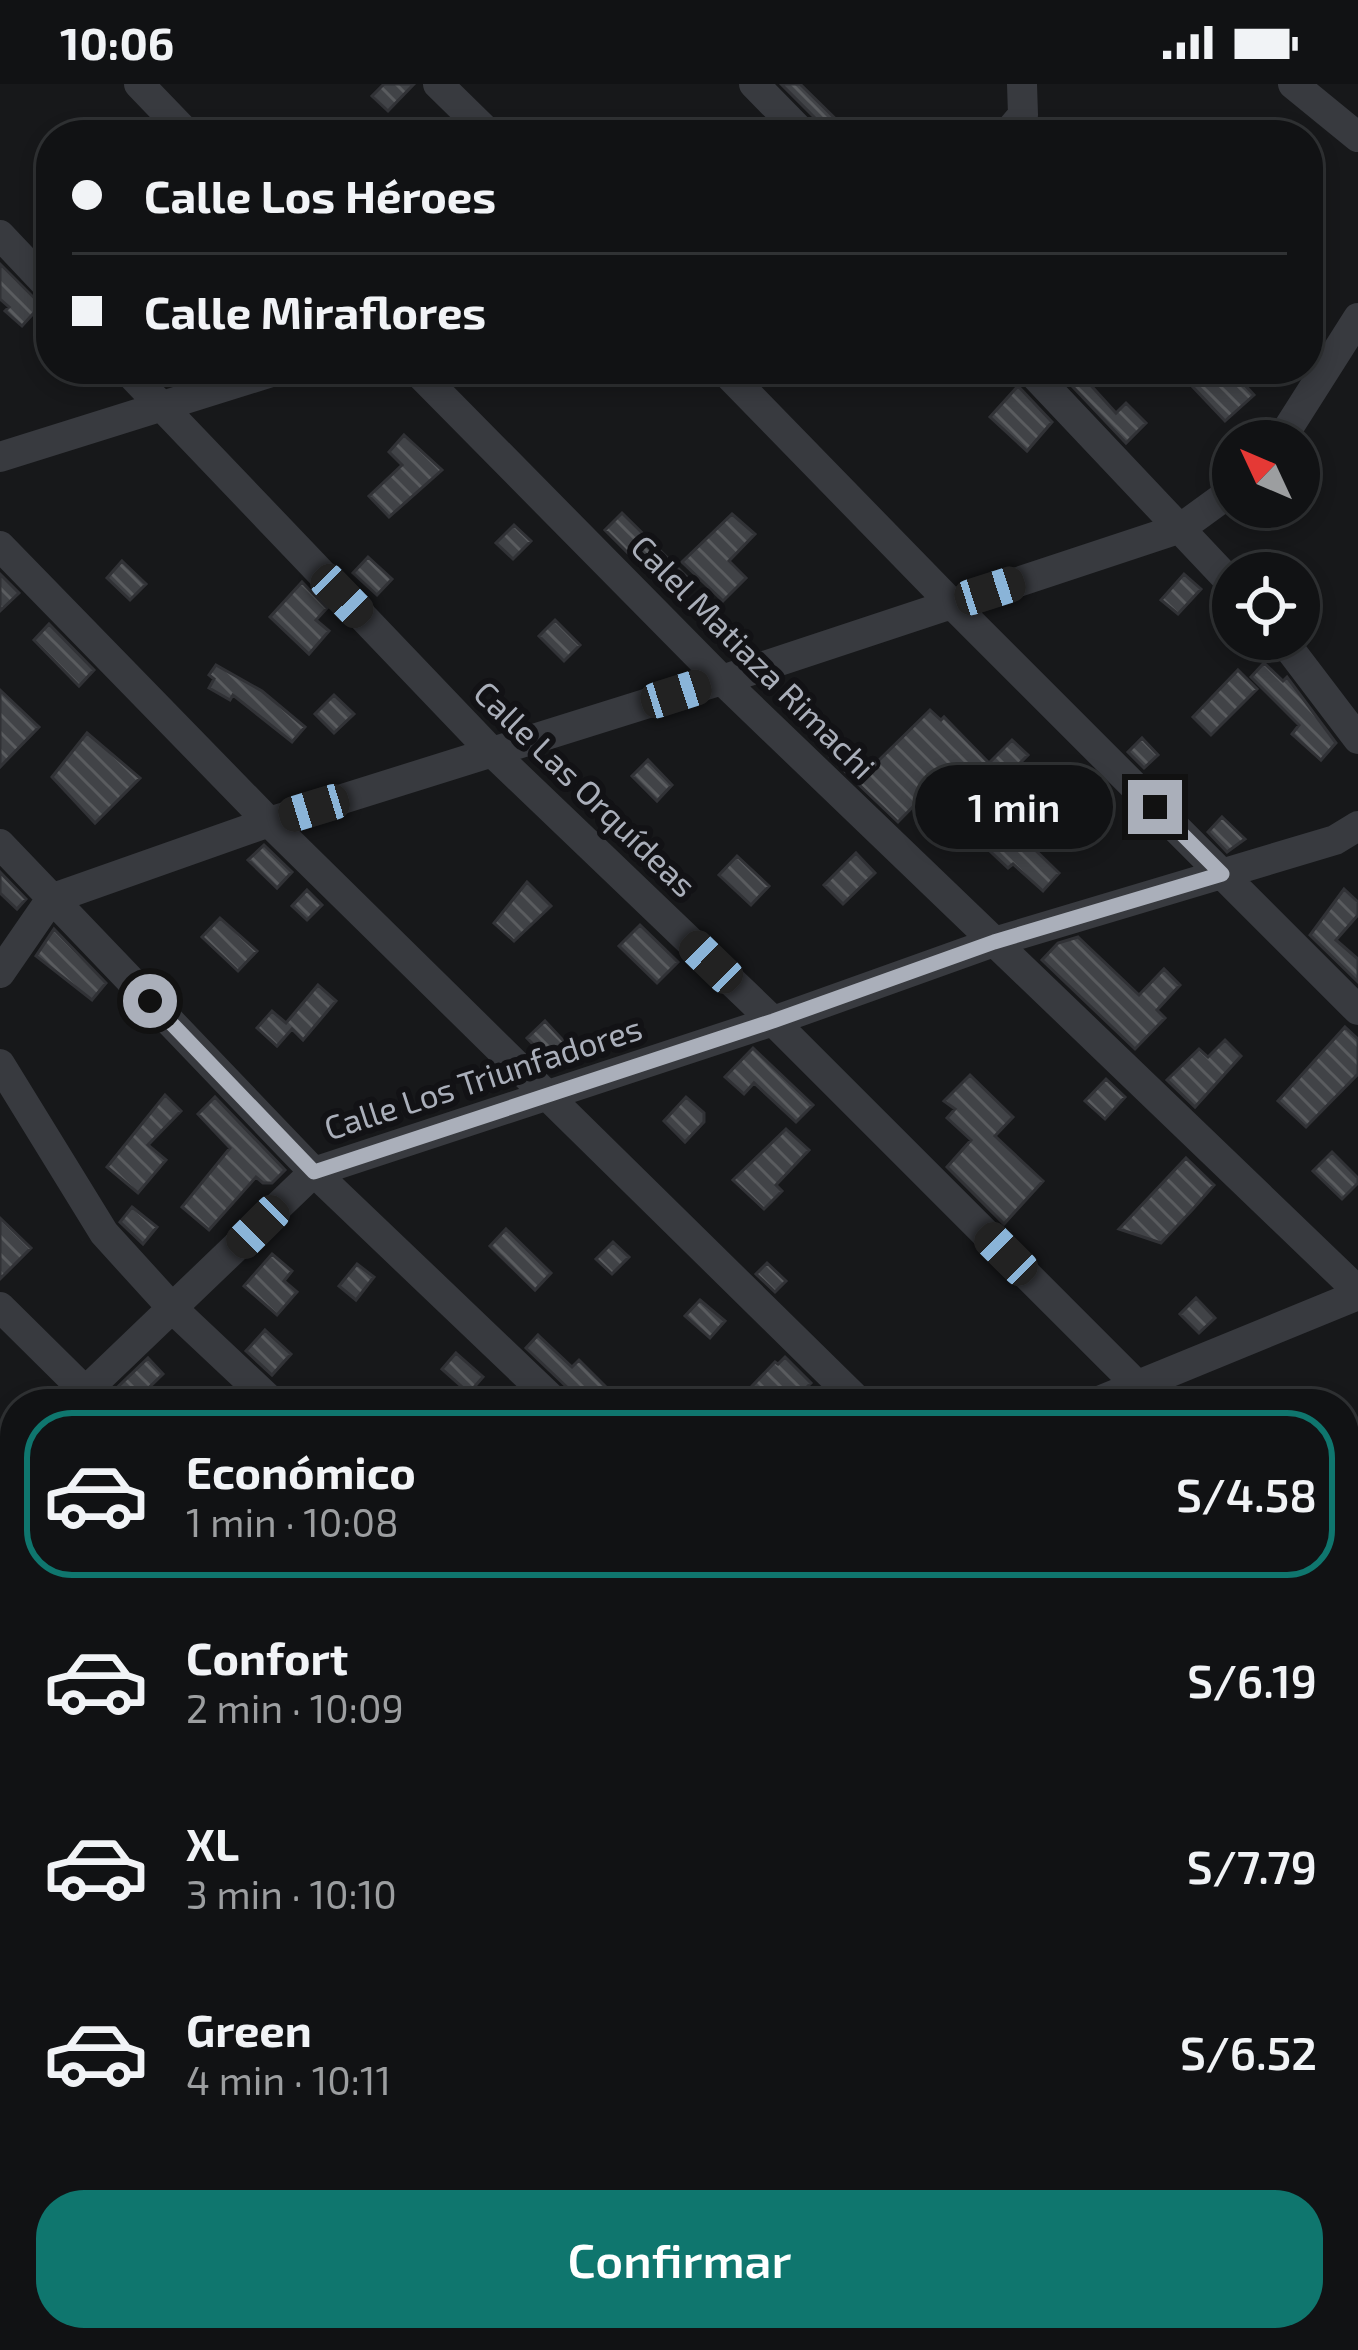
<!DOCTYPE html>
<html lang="es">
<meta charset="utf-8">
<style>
:root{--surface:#111214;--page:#1e2022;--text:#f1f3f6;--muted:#9c9ea0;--line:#303234;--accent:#0f766e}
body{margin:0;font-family:"Exo 2",sans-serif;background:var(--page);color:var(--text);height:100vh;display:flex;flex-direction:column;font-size:45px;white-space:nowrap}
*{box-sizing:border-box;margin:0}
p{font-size:39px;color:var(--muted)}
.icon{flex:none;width:66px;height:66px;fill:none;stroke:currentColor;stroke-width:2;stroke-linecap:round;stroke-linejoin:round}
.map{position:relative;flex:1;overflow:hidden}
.sheet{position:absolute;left:0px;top:1305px;width:1359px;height:963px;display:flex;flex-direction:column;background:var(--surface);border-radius:48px 48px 0 0;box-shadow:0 6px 18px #0003,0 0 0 3px var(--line)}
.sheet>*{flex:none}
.banner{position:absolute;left:36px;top:36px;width:1287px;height:264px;border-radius:48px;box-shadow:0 6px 18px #0003,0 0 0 3px var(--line);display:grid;align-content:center;height:264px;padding:0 36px;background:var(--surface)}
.needle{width:78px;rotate:314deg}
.buttons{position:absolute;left:1212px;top:336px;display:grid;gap:24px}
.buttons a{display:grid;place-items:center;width:108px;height:108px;border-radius:50%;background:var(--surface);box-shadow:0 6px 18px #0003,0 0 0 3px var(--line);font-size:60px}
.end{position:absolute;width:54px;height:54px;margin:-27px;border:15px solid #aaafba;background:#111;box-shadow:0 0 0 6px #111}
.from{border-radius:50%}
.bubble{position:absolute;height:84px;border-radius:42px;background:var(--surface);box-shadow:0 6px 18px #0003,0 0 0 3px var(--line);font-size:39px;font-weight:600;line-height:84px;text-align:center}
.car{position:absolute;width:36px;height:72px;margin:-36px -18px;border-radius:15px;box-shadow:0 0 9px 3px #0007;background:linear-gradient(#222 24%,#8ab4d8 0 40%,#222 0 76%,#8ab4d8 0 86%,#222 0)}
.banner b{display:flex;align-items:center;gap:42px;height:114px;font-size:45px}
.banner b+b{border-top:3px solid var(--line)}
.banner i{width:30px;height:30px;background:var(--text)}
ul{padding:21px 0 0;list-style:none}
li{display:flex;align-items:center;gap:36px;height:168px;margin:0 24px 18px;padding:0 12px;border:6px solid transparent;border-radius:48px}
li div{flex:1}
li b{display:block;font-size:45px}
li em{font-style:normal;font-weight:600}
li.selected{border-color:var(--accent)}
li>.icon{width:108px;height:108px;stroke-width:1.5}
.primary-button{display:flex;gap:24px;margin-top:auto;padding:24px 36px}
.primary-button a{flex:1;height:138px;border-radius:48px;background:var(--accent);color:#fff;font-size:48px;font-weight:600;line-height:138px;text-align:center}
.status{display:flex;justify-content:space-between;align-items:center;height:84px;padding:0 60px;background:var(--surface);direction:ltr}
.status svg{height:33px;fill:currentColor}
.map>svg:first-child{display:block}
.building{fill:url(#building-back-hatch);stroke:#313236;stroke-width:3}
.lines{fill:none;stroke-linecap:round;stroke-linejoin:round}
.minor{stroke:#383a3f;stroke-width:30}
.route{stroke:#aaafba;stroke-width:15}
.labels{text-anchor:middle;stroke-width:12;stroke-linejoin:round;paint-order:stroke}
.street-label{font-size:33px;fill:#aaafba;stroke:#121215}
</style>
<div class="status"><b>10:06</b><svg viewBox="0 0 49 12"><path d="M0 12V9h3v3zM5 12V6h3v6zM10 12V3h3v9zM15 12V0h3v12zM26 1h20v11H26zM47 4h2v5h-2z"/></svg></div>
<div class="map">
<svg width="1358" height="2266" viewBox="0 0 1358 2266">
<defs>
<pattern id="building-back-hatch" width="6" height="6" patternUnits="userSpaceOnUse" patternTransform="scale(3)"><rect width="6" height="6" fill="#414347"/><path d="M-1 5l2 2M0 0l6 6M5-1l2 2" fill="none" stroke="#5a5c5f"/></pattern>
</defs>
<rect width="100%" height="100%" fill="#17181a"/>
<!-- building -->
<path class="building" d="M 384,0 L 414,0 L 388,27 L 372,12 Z
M 781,0 L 800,0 L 852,51 L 823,51 L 818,37 Z
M 0,180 L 41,221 L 22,242 L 5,227 L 9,223 L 0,215 Z
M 1056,285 L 1076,285 L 1116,329 L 1126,319 L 1146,339 L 1126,359 Z
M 1210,285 L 1230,285 L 1254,311 L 1225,337 L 1192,302 Z
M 1018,302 L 1052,338 L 1027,367 L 990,333 Z
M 404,351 L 442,386 L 389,433 L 369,412 L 402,381 L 389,368 Z
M 622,429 L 689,495 L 672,513 L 605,446 Z
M 732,430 L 755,450 L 729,477 L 746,494 L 723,517 L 682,478 Z
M 514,441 L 531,457 L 513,475 L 496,459 Z
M 368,473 L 392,495 L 377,511 L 353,489 Z
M 122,477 L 146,500 L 130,516 L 107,494 Z
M 0,490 L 19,509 L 0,527 Z
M 1184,490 L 1201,505 L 1178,530 L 1161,516 Z
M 302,498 L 327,524 L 316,536 L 329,547 L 309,570 L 270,533 Z
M 555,536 L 580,561 L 564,577 L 539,552 Z
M 49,540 L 94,586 L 79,602 L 34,556 Z
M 1264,579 L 1283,597 L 1287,593 L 1336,659 L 1321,676 L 1292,650 L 1299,641 L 1251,593 Z
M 216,581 L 262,607 L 305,643 L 292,658 L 233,611 L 230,616 L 209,604 L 214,595 L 209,591 Z
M 1238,586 L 1257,605 L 1211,651 L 1193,633 Z
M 0,606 L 39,643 L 0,683 Z
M 334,611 L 354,630 L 334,649 L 315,630 Z
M 930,626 L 941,636 L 944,633 L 989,679 L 1012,656 L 1028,671 L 971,728 L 938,697 L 898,738 L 830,673 L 845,656 L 873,682 Z
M 87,649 L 140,694 L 95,739 L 52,693 Z
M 1142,654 L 1158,671 L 1144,684 L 1128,668 Z
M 648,676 L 672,701 L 657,717 L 632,692 Z
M 999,731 L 1059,789 L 1043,807 L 1013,780 L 1008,784 L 976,754 Z
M 1222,733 L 1245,755 L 1227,768 L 1208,748 Z
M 264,761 L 292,788 L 277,804 L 248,776 Z
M 856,769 L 875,789 L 843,820 L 824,801 Z
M 737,772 L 769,802 L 751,821 L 719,791 Z
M 0,788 L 26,815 L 17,825 L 0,809 Z
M 527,798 L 551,822 L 514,857 L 494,839 Z
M 1344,805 L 1358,818 L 1358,831 L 1336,856 L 1358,875 L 1358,898 L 1310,851 Z
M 307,806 L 322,821 L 307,836 L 292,822 Z
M 220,834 L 257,867 L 238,887 L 202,853 Z
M 640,841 L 678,878 L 657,899 L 619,862 Z
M 54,845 L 106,899 L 92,916 L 36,872 Z
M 1078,853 L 1139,911 L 1164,885 L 1180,901 L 1157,926 L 1165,934 L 1135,965 L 1042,876 L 1058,859 Z
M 318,901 L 336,917 L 303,956 L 292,945 L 277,962 L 257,944 L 272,927 L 286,939 Z
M 545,937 L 572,966 L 555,983 L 527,954 Z
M 1345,943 L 1358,955 L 1358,990 L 1306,1043 L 1278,1017 Z
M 1225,956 L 1241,972 L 1195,1023 L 1167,996 L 1199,965 L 1208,973 Z
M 753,964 L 813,1021 L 796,1038 L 754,999 L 744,1010 L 725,993 Z
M 970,991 L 1013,1033 L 995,1052 L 1043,1097 L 1004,1140 L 947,1083 L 971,1056 L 947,1034 L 955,1025 L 944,1017 Z
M 1106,995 L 1125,1013 L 1105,1035 L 1085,1017 Z
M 165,1011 L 181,1027 L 148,1061 L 166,1076 L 138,1109 L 107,1083 Z
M 215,1013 L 285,1086 L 272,1099 L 263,1099 L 256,1093 L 209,1146 L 182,1123 L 230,1064 L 198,1030 Z
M 686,1013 L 704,1029 L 704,1038 L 685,1058 L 664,1037 Z
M 786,1045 L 809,1066 L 776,1101 L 782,1107 L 764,1125 L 733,1096 Z
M 1332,1068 L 1358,1094 L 1358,1099 L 1342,1115 L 1313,1087 Z
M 1186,1074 L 1214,1101 L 1193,1125 L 1161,1159 L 1119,1145 Z
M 132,1123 L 157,1143 L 143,1160 L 120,1138 Z
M 0,1134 L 31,1164 L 0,1195 Z
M 506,1145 L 551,1189 L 535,1206 L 490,1162 Z
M 613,1158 L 629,1173 L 612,1190 L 596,1175 Z
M 272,1170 L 292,1187 L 284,1197 L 297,1208 L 277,1231 L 244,1202 Z
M 767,1179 L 786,1197 L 775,1208 L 756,1190 Z
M 357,1180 L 374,1193 L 356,1216 L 339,1202 Z
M 1196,1214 L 1215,1234 L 1199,1249 L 1180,1230 Z
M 700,1216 L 725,1237 L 710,1254 L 685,1232 Z
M 265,1246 L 291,1270 L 272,1291 L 246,1267 Z
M 538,1251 L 572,1283 L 579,1276 L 607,1304 L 592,1320 L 576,1320 L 570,1306 L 526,1264 Z
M 456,1269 L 483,1293 L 469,1309 L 442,1285 Z
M 785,1273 L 811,1299 L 790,1320 L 735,1320 L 775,1278 L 778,1280 Z
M 148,1274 L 163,1290 L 132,1320 L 100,1320 Z"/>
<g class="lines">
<!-- minor -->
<path class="minor" d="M 139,0 L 188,51
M 438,0 L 490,51
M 754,0 L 804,51
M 1293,0 L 1358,53
M 1006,51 L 1023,31 L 1022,0
M 0,151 L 51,205
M 126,285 L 493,669 L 773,937 L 1156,1320
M 415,285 L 722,596 L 1358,1207
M 723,285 L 952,520 L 1358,926
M 1029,285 L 1233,501
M 1280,357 L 1358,234
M 0,373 L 281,285
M 0,462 L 269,738 L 861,1320
M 1282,555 L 1358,655
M 0,760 L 314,1088 L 557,1320
M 0,889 L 51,815 L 269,738 L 722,596 L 1181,444 L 1233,406
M 0,980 L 104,1149 L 174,1226 L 274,1320
M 0,1223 L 84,1306
M 72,1320 L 314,1088 L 773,937 L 994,858 L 1335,756 L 1358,742
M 1092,1320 L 1358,1211
M 0,1400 L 15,1384
M 1344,1489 L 1358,1499
M 0,1771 L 15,1784
M 0,1832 L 15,1813
M 0,2014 L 15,2025
M 29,2266 L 36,2253
M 255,2266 L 263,2253"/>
</g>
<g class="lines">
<!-- route -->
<path class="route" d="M 150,917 L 314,1088 L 773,937 L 994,858 L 1222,790 L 1155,723"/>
</g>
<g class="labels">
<!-- street labels -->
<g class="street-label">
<text transform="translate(753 573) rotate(45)" y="12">Calel Matiaza Rimachi</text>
<text transform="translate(585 705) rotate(44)" y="12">Calle Las Orquídeas</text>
<text transform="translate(483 994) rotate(-18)" y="12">Calle Los Triunfadores</text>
</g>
</g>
</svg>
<div class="buttons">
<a><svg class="needle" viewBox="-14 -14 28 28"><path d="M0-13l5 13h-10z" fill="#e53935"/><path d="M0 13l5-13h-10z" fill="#9c9ea0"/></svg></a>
<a><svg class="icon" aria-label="locate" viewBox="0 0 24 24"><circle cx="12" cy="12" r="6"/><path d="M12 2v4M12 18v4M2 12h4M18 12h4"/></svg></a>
</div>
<i class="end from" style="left:150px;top:917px"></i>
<i class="end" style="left:1155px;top:723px"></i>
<div class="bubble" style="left:915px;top:681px;width:198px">1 min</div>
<i class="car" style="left:990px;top:507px;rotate:72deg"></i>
<i class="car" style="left:342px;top:512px;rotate:136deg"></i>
<i class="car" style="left:676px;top:610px;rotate:72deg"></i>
<i class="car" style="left:314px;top:724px;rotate:253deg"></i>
<i class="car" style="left:711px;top:878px;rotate:314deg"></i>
<i class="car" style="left:258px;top:1143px;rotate:225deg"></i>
<i class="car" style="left:1006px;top:1170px;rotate:315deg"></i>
<div class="banner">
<b><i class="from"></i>Calle Los Héroes</b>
<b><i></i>Calle Miraflores</b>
</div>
<section class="sheet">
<ul>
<li class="selected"><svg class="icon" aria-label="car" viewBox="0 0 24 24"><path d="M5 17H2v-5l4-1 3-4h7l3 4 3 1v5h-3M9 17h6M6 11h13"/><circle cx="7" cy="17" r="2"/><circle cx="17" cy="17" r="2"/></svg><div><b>Económico</b><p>1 min · 10:08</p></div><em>S/4.58</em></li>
<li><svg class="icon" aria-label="car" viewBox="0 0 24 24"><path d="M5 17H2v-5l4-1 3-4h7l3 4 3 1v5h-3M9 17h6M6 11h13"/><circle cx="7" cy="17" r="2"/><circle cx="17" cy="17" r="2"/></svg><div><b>Confort</b><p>2 min · 10:09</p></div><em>S/6.19</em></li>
<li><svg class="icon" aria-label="car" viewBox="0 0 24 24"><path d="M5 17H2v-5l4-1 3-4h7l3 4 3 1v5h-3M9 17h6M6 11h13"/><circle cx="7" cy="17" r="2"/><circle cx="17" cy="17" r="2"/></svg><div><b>XL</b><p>3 min · 10:10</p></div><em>S/7.79</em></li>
<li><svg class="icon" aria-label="car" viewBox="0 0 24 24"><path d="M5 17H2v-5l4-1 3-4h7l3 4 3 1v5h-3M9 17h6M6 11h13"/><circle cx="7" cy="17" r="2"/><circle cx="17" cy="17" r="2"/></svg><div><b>Green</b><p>4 min · 10:11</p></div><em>S/6.52</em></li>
</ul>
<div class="primary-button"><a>Confirmar</a></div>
</section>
</div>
